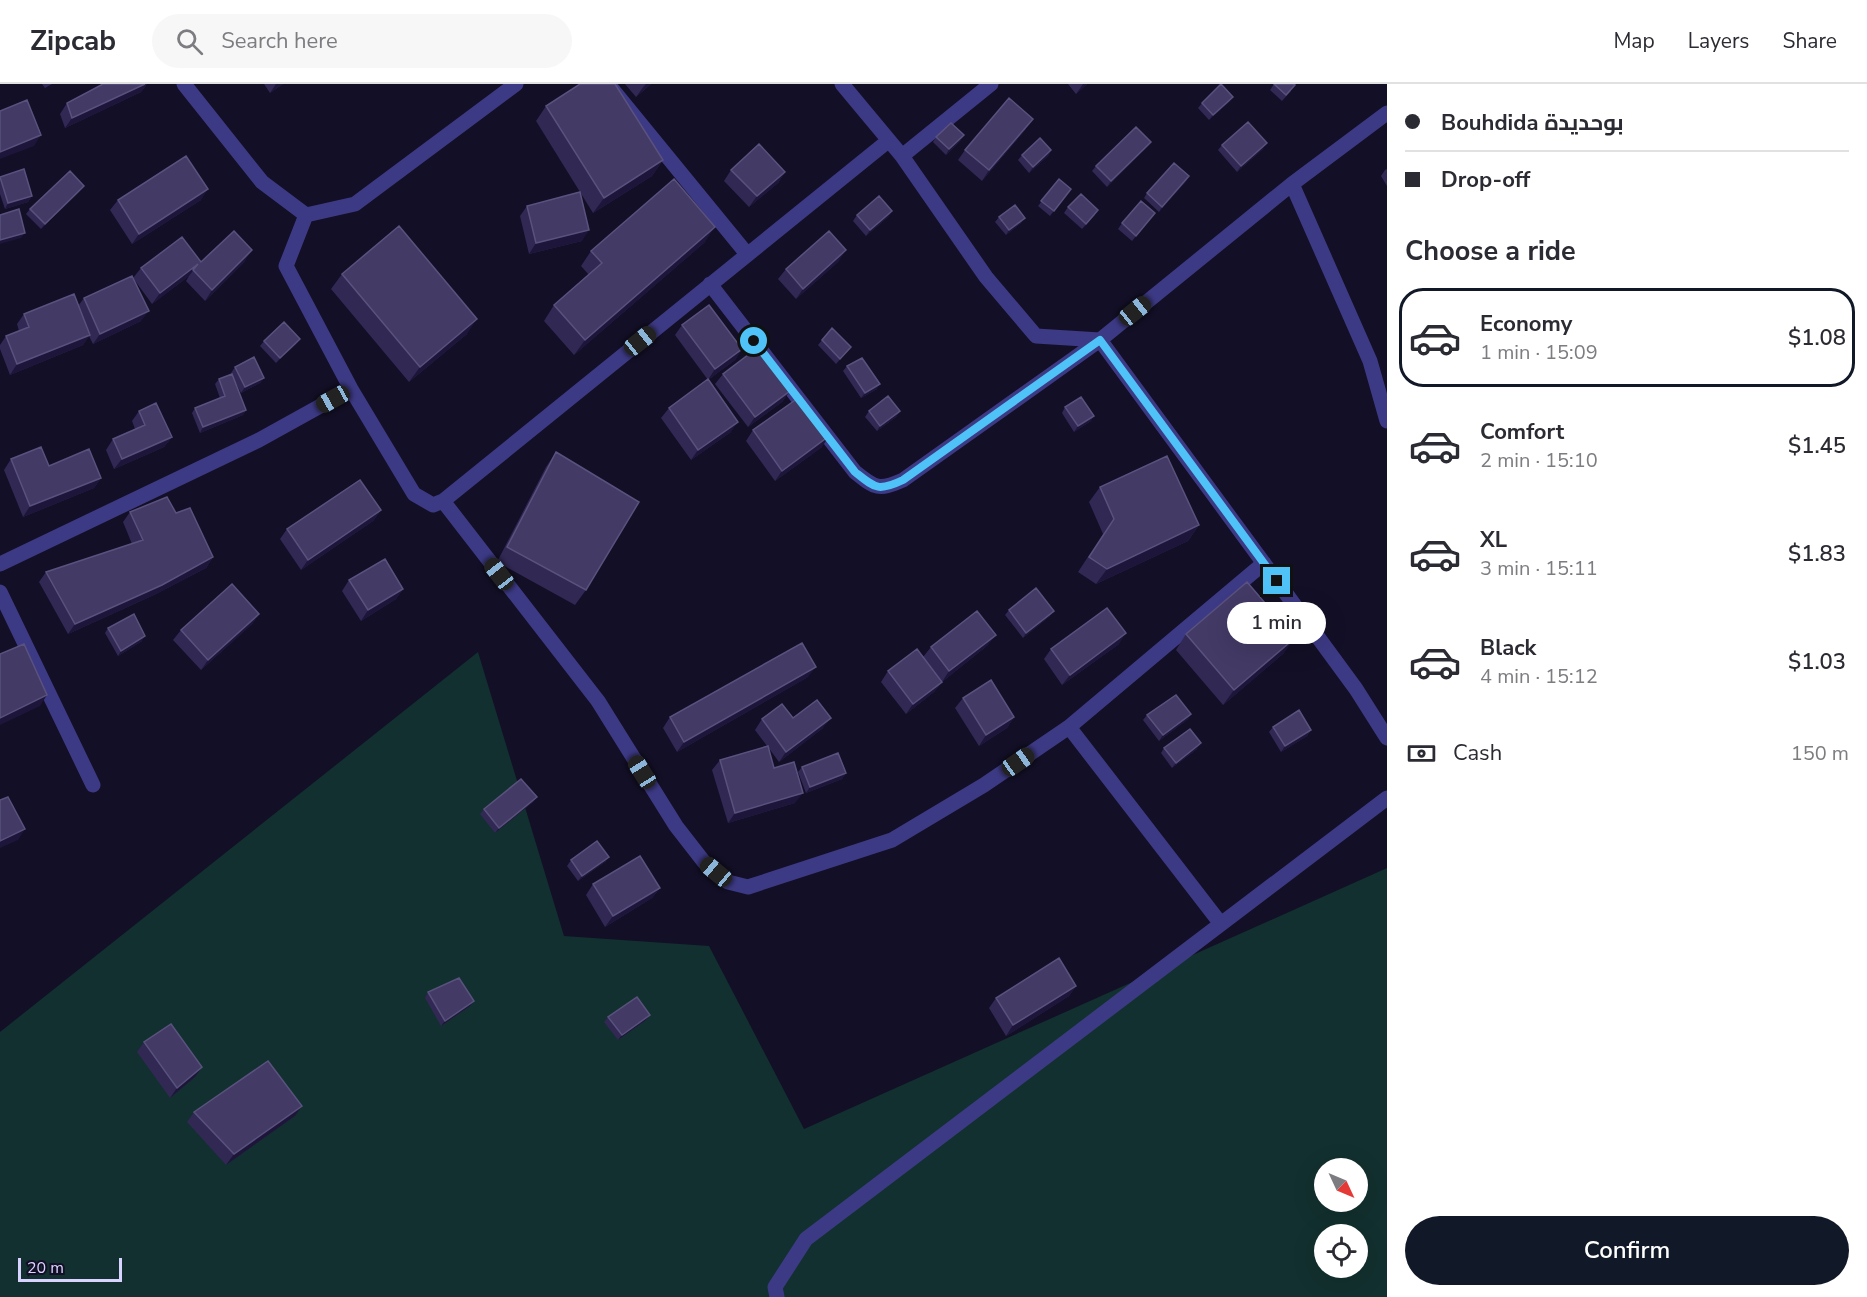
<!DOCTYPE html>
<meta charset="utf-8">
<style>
:root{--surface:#fff;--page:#f7f7f7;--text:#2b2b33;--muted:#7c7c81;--line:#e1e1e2;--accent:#111827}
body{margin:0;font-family:"Nunito Sans",Cairo,sans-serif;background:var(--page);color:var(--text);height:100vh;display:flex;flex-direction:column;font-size:22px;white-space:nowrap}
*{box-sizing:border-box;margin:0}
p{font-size:20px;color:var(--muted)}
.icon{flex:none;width:33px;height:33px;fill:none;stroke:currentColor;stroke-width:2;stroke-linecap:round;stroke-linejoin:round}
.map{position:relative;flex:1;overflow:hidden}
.side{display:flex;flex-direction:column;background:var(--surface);width:480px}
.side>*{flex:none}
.guide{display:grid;align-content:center;height:132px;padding:0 18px;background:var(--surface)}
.needle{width:39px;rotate:134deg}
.fabs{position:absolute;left:1314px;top:1074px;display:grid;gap:12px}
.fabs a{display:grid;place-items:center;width:54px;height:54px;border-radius:50%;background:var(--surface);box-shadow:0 6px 24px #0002;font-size:30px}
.scale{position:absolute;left:18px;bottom:15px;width:104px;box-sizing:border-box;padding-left:6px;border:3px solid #d9d4ff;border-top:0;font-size:16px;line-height:21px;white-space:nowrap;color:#d9d4ff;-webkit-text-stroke:4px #130f26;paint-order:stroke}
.end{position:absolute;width:27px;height:27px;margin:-14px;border:8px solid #4fc3f7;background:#111;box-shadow:0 0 0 3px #111}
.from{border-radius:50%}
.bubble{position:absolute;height:42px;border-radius:21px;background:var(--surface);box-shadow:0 6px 24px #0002;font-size:20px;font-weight:600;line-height:42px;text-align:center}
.car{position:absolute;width:18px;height:36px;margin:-18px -9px;border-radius:8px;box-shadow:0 0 4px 2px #0007;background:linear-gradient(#222 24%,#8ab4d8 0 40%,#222 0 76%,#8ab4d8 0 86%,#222 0)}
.guide b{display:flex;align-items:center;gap:21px;height:57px;font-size:22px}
.guide b+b{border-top:2px solid var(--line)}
.guide i{width:15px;height:15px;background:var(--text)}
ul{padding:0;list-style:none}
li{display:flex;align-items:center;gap:18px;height:99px;margin:0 12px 9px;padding:0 6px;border:3px solid transparent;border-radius:24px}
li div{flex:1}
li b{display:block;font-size:22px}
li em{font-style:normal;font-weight:600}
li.active{border-color:var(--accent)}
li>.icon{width:54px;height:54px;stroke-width:1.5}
h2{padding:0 18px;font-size:27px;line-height:72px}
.pay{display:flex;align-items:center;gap:15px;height:66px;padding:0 18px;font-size:22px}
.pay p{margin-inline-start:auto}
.primary-button{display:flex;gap:12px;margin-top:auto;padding:12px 18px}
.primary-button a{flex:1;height:69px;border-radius:36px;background:var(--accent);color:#fff;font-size:24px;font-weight:600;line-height:69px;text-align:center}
header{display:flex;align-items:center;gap:36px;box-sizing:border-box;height:84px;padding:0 30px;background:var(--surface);border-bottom:2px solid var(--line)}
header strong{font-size:28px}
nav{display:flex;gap:33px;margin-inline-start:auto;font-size:21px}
.search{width:420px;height:54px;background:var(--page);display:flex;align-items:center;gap:15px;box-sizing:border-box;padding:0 21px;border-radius:33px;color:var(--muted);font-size:22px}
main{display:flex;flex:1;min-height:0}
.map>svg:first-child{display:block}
.green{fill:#12302f;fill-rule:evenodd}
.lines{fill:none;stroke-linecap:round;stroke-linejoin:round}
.minor{stroke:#3d3a85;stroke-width:15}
.wall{fill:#312854}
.shaded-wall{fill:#1d163a}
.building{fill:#433a66;stroke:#5a527e;stroke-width:1.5}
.route{stroke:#4fc3f7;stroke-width:8}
</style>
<header>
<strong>Zipcab</strong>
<div class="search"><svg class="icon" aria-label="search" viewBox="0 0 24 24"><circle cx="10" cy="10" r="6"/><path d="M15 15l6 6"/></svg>Search here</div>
<nav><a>Map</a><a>Layers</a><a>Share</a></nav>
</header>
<main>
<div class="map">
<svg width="1387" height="1213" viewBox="0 0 1387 1213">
<rect width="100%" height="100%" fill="#130f26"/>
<!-- green -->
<path class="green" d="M 478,568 L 564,852 L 709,862 L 804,1045 L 1387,784 L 1387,1213 L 0,1213 L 0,948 ZM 1324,1084 L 1358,1084 L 1358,1118 L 1324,1118 ZM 1324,1150 L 1358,1150 L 1358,1184 L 1324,1184 Z"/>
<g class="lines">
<!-- minor -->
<path class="minor" d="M 184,0 L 262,98 L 306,131 L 355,120 L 516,0
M 608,0 L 747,170
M 842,0 L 902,72 L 986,193 L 1036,252 L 1100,256
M 902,72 L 991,0
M 1292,100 L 1370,277 L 1387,337
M 306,131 L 286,182 L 351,305 L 414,410 L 433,421 L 443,417 L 888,57
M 710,200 L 855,388 C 875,404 878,407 903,396 L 1100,256 L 1292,100 L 1387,29
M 1100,256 L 1356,605 L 1387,654
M 443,417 L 598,617 L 676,742 L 704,778 L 728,798 L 748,803 L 892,756 L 984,701 L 1069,643 L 1264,479
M 0,480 L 259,356 L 351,305
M 0,508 L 93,701
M 1069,643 L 1221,840
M 777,1213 L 775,1203 L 806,1155 L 1387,714"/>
</g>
<!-- wall -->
<path class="wall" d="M 42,0 L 52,0 L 45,4 Z
M 103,0 L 147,0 L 141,8 L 65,44 L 60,30 L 67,19 Z
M 264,0 L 283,0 L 270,9 Z
M 625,0 L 651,0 L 636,13 Z
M 1068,0 L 1087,0 L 1076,10 Z
M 1274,0 L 1291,7 L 1282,17 L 1270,6 Z
M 1233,13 L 1229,18 L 1209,36 L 1198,24 L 1202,19 Z
M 546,22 L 663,76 L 652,92 L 593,129 L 536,37 Z
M 1026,45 L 982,97 L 958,76 L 965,66 Z
M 964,51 L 960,57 L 946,71 L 933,58 L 936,53 Z
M 1151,58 L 1147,63 L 1107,103 L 1092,87 L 1096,82 Z
M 1222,61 L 1263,65 L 1237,88 L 1218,66 Z
M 1051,66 L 1048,72 L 1029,89 L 1018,76 L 1022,71 Z
M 1387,85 L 1387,102 L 1381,92 L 1385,86 Z
M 731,86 L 785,88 L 778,99 L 749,123 L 724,97 Z
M 1189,92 L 1159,128 L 1144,114 L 1147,109 Z
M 0,93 L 32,112 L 28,118 L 5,125 L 0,110 Z
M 1059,95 L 1071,105 L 1050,132 L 1038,122 Z
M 80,107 L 41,145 L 26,130 L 30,125 Z
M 118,116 L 201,116 L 132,160 L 110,126 Z
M 527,122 L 582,157 L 529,170 L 520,132 Z
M 1068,123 L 1095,131 L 1082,145 L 1064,129 Z
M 892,127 L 888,133 L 866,152 L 853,137 L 857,131 Z
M 1155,129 L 1132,157 L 1118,145 L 1122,139 Z
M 999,133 L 1021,139 L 1006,151 L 995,138 Z
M 705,158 L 574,271 L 544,237 L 554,221 L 589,191 L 581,182 L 591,167 Z
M 245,177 L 205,217 L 186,197 L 189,192 L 152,220 L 133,194 L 141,184 Z
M 839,177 L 796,215 L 778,195 L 786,185 Z
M 342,190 L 467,250 L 409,298 L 331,205 Z
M 84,214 L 141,237 L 93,260 L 89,252 L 83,261 L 10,291 L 0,265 L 0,261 L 6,252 L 19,247 L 17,240 L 24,230 L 78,222 Z
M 682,241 L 742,265 L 735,276 L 708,296 L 675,251 Z
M 300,255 L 296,260 L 276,279 L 260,262 L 264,257 Z
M 822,256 L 851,263 L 836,280 L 818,261 Z
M 847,282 L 877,305 L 861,314 L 843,287 Z
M 235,283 L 264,294 L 260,299 L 241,309 L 233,293 L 246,326 L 243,331 L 200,349 L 192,329 L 195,324 L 220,314 L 215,300 L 219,295 L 232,290 L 231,289 Z
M 723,290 L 790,307 L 782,318 L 748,343 L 715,300 Z
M 1065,323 L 1091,337 L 1074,348 L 1062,329 Z
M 669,324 L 731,348 L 691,376 L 661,334 Z
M 139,327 L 172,353 L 164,363 L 114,385 L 106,366 L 113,355 L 135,345 L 132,337 Z
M 869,327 L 900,327 L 896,333 L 877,347 L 865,333 Z
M 753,346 L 822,363 L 775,397 L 746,357 Z
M 556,368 L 586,506 L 575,521 L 497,478 L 546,383 Z
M 11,375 L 49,382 L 101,394 L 94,404 L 23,433 L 4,386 Z
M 1100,403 L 1199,441 L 1188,457 L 1096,500 L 1078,488 L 1103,450 L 1089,418 Z
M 381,426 L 373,437 L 301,486 L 280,455 L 287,445 Z
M 130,428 L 176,429 L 213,473 L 206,484 L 154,511 L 68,550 L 39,498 L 46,488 L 132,460 L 123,438 Z
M 349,496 L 403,505 L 396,515 L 361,537 L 342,507 Z
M 1009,526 L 1050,532 L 1023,554 L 1005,531 Z
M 259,530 L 252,540 L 201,586 L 173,556 L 181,546 Z
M 108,544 L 142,557 L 118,572 L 105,549 Z
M 1186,550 L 1284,569 L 1223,621 L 1176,566 Z
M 1119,560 L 1062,601 L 1044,575 L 1051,565 Z
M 988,561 L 942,598 L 923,573 L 931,563 Z
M 888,587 L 942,598 L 934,608 L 906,630 L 881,598 Z
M 808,593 L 677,668 L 663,644 L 670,633 Z
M 963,614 L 1014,633 L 1007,644 L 979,662 L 955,624 Z
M 1191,630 L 1188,635 L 1159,657 L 1143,636 L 1147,631 Z
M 793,634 L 823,644 L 779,678 L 768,663 L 774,684 L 795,719 L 728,739 L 712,686 L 720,676 L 767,662 L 755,646 L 762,635 Z
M 1273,643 L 1311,646 L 1307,652 L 1281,668 L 1269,648 Z
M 1164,664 L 1197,665 L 1172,684 L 1161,669 Z
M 802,683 L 846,689 L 842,695 L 806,709 L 798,688 Z
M 537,713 L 533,718 L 495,749 L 480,730 L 484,725 Z
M 609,773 L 605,778 L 578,797 L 567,782 L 571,776 Z
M 593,800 L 660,804 L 652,814 L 605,843 L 586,811 Z
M 1076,902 L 1069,912 L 1006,952 L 989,924 L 996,914 Z
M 428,908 L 470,922 L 441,942 L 425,914 Z
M 650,931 L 646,936 L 618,956 L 604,938 L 608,933 Z
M 144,958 L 195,993 L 170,1014 L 137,968 Z
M 194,1028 L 295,1032 L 226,1081 L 187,1038 Z"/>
<!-- shaded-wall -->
<path class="shaded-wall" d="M 145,0 L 147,0 L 141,8 L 65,44 L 72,34 Z
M 276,0 L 283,0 L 270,9 Z
M 646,0 L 651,0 L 636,13 L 644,2 Z
M 1083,0 L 1087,0 L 1076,10 Z
M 1233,13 L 1229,18 L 1209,36 L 1213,31 Z
M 1033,35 L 1026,45 L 982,97 L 989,86 Z
M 41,51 L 34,62 L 0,75 L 0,68 Z
M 964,51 L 960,57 L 946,71 L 949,65 Z
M 1151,58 L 1147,63 L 1107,103 L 1111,97 Z
M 1267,59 L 1263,65 L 1237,88 L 1241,82 Z
M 1051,66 L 1048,72 L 1029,89 L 1033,83 Z
M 663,76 L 652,92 L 593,129 L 604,114 Z
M 785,88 L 778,99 L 749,123 L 757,112 Z
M 1189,92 L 1186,98 L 1159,128 L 1162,123 Z
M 84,102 L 80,107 L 41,145 L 45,140 Z
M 208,105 L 201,116 L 132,160 L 139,150 Z
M 32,112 L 28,118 L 5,125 L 8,119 Z
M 892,127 L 888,133 L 866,152 L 870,146 Z
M 1025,134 L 1021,139 L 1006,151 L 1009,146 Z
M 715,143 L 705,158 L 574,271 L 585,256 Z
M 589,146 L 582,157 L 529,170 L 536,159 Z
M 25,149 L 21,154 L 0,160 L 0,156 Z
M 252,166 L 245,177 L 205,217 L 212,206 Z
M 846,166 L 839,177 L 796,215 L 803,205 Z
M 198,180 L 189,192 L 152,220 L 160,209 Z
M 149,227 L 141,237 L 93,260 L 100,250 Z
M 477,235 L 467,250 L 409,298 L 420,283 Z
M 90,251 L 83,261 L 10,291 L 17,280 Z
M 300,255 L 296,260 L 276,279 L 280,274 Z
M 742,265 L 735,276 L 708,296 L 715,285 Z
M 264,294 L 260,299 L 241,309 L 245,303 Z
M 880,300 L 877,305 L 861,314 L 865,309 Z
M 790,307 L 782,318 L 748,343 L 755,333 Z
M 246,326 L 243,331 L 200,349 L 203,343 Z
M 900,327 L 896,333 L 877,347 L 880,342 Z
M 1094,332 L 1091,337 L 1074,348 L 1078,342 Z
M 738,338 L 731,348 L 691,376 L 698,366 Z
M 829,352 L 822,363 L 775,397 L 782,387 Z
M 172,353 L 164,363 L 114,385 L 122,375 Z
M 101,394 L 94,404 L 23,433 L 30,422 Z
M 381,426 L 373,437 L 301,486 L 308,476 Z
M 1199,441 L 1188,457 L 1096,500 L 1107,485 Z
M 213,473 L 206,484 L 154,511 L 68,550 L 75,540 Z
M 403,505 L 396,515 L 361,537 L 368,526 Z
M 1054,527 L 1050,532 L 1023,554 L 1026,549 Z
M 259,530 L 252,540 L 201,586 L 208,576 Z
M 1126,549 L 1119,560 L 1062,601 L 1070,591 Z
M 996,551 L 988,561 L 942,598 L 949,587 Z
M 145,552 L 142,557 L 118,572 L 121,567 Z
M 1295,554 L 1284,569 L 1223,621 L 1234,606 Z
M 816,583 L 808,593 L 677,668 L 684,658 Z
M 942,598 L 934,608 L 906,630 L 913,620 Z
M 47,611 L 40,622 L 0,641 L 0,634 Z
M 1191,630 L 1188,635 L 1159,657 L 1163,651 Z
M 1014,633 L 1007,644 L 979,662 L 986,651 Z
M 831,634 L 823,644 L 779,678 L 786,668 Z
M 1311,646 L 1307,652 L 1281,668 L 1285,662 Z
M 1201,659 L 1197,665 L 1172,684 L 1176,679 Z
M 846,689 L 842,695 L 806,709 L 810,703 Z
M 803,709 L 795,719 L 728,739 L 735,729 Z
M 537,713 L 533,718 L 495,749 L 499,744 Z
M 25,745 L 18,756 L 0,764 L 0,757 Z
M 609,773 L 605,778 L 578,797 L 582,792 Z
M 660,804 L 652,814 L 605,843 L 613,832 Z
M 1076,902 L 1069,912 L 1006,952 L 1013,941 Z
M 474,917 L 470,922 L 441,942 L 445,937 Z
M 650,931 L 646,936 L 618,956 L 622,951 Z
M 202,983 L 195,993 L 170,1014 L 177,1004 Z
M 302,1022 L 295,1032 L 226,1081 L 234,1070 Z"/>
<!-- building -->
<path class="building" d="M 103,0 L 145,0 L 72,34 L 67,19 Z
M 580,0 L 615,0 L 663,76 L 604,114 L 546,22 Z
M 1221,0 L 1233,13 L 1213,31 L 1202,19 Z
M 1274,0 L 1293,0 L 1295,1 L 1286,11 Z
M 1009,14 L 1033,35 L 989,86 L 965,66 Z
M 27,16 L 41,51 L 0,68 L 0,27 Z
M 1248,38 L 1267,59 L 1241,82 L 1222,61 Z
M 951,39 L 964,51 L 949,65 L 936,53 Z
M 1136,43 L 1151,58 L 1111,97 L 1096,82 Z
M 1040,54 L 1051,66 L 1033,83 L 1022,71 Z
M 759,60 L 785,88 L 757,112 L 731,86 Z
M 186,72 L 208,105 L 139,150 L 118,116 Z
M 1174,79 L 1189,92 L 1162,123 L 1147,109 Z
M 24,85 L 32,112 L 8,119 L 0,93 Z
M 70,87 L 84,102 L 45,140 L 30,125 Z
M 674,95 L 715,143 L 585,256 L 554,221 L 602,179 L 591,167 Z
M 1059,95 L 1071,105 L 1054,127 L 1041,117 Z
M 580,108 L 589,146 L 536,159 L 527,122 Z
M 1081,110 L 1098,126 L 1086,140 L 1068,123 Z
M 879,112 L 892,127 L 870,146 L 857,131 Z
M 1141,117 L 1155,129 L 1136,152 L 1122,139 Z
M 1015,121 L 1025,134 L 1009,146 L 999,133 Z
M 19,125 L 25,149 L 0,156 L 0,131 Z
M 399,142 L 477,235 L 420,283 L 342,190 Z
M 234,147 L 252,166 L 212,206 L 193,186 L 198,180 L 160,209 L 141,184 L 182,153 L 201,178 Z
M 829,147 L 846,166 L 803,205 L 786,185 Z
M 132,192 L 149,227 L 100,250 L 84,214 Z
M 74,210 L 90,251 L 17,280 L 6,252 L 29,243 L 24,230 Z
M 709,221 L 742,265 L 715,285 L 682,241 Z
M 284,238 L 300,255 L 280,274 L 264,257 Z
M 832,244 L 851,263 L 840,275 L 822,256 Z
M 757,264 L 790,307 L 755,333 L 723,290 Z
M 254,273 L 264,294 L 245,303 L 235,283 Z
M 862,274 L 880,300 L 865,309 L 847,282 Z
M 232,290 L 246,326 L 203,343 L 195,324 L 225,312 L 219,295 Z
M 708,295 L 738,338 L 698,366 L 669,324 Z
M 801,312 L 829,352 L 782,387 L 753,346 Z
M 888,312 L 900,327 L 880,342 L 869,327 Z
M 1081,313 L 1094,332 L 1078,342 L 1065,323 Z
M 156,319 L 172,353 L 122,375 L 113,355 L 145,341 L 139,327 Z
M 41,363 L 49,382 L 89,365 L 101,394 L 30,422 L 11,375 Z
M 556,368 L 639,418 L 586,506 L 507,463 Z
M 1167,372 L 1199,441 L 1107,485 L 1089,473 L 1114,435 L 1100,403 Z
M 360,396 L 381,426 L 308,476 L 287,445 Z
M 167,413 L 176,429 L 190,424 L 213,473 L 162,501 L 75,540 L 46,488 L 143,456 L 130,428 Z
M 385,475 L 403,505 L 368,526 L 349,496 Z
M 1247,498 L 1295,554 L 1234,606 L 1186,550 Z
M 232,500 L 259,530 L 208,576 L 181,546 Z
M 1036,504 L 1054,527 L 1026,549 L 1009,526 Z
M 1107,524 L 1126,549 L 1070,591 L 1051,565 Z
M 977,527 L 996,551 L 949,587 L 931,563 Z
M 134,530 L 145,552 L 121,567 L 108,544 Z
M 802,559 L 816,583 L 684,658 L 670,633 Z
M 24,560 L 47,611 L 0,634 L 0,570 Z
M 917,565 L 942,598 L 913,620 L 888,587 Z
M 991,596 L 1014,633 L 986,651 L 963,614 Z
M 1176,611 L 1191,630 L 1163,651 L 1147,631 Z
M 817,616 L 831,634 L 786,668 L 762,635 L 782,620 L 793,634 Z
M 1299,626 L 1311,646 L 1285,662 L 1273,643 Z
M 1190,645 L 1201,659 L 1176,679 L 1164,664 Z
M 768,662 L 774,684 L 794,678 L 803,709 L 735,729 L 720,676 Z
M 838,669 L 846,689 L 810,703 L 802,683 Z
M 521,695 L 537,713 L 499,744 L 484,725 Z
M 8,713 L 25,745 L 0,757 L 0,716 Z
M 597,757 L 609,773 L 582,792 L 571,776 Z
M 640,772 L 660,804 L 613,832 L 593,800 Z
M 1059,874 L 1076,902 L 1013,941 L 996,914 Z
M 459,894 L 474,917 L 445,937 L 428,908 Z
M 637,913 L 650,931 L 622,951 L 608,933 Z
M 171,940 L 202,983 L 177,1004 L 144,958 Z
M 268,977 L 302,1022 L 234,1070 L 194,1028 Z"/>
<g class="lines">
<!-- route -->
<path class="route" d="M 754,257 L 855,388 C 875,404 878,408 903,396 L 1100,256 L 1277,497"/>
</g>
</svg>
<div class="fabs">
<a><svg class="needle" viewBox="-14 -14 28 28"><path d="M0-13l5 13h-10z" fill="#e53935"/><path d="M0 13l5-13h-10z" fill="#7c7c81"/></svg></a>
<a><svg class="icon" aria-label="locate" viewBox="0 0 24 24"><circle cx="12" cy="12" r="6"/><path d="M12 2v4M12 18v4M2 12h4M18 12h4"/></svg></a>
</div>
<div class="scale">20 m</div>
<i class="end from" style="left:754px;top:257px"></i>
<i class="end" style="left:1277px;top:497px"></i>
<div class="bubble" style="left:1227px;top:518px;width:99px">1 min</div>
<i class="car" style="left:1135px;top:227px;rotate:51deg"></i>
<i class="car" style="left:640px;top:257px;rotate:51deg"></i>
<i class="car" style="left:333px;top:315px;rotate:241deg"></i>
<i class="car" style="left:499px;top:490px;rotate:322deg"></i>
<i class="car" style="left:1018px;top:678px;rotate:55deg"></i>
<i class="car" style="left:642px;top:688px;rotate:328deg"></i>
<i class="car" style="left:716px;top:788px;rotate:310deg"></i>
</div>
<section class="side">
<div class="guide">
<b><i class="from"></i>Bouhdida بوحديدة</b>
<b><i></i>Drop-off</b>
</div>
<h2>Choose a ride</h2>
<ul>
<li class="active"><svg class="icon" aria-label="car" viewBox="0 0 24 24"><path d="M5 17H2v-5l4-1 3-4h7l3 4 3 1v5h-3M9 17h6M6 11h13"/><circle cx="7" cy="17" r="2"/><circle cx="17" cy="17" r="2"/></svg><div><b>Economy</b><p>1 min · 15:09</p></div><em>$1.08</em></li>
<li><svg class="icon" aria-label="car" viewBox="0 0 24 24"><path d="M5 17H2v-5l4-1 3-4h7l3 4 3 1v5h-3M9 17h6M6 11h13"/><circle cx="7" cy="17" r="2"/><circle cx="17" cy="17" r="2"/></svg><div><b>Comfort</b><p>2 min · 15:10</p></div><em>$1.45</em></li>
<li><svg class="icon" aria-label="car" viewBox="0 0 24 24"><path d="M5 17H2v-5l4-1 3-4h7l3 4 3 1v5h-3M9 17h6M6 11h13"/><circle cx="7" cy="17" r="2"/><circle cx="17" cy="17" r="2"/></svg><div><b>XL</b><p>3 min · 15:11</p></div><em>$1.83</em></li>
<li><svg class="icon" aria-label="car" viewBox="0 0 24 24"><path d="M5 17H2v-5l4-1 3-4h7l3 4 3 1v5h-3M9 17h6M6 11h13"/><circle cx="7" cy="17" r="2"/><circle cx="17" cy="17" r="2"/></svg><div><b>Black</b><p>4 min · 15:12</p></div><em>$1.03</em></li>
</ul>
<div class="pay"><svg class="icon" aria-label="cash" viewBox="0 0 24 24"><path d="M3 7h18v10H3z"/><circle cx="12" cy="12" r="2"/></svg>Cash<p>150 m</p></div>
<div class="primary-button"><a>Confirm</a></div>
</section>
</main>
